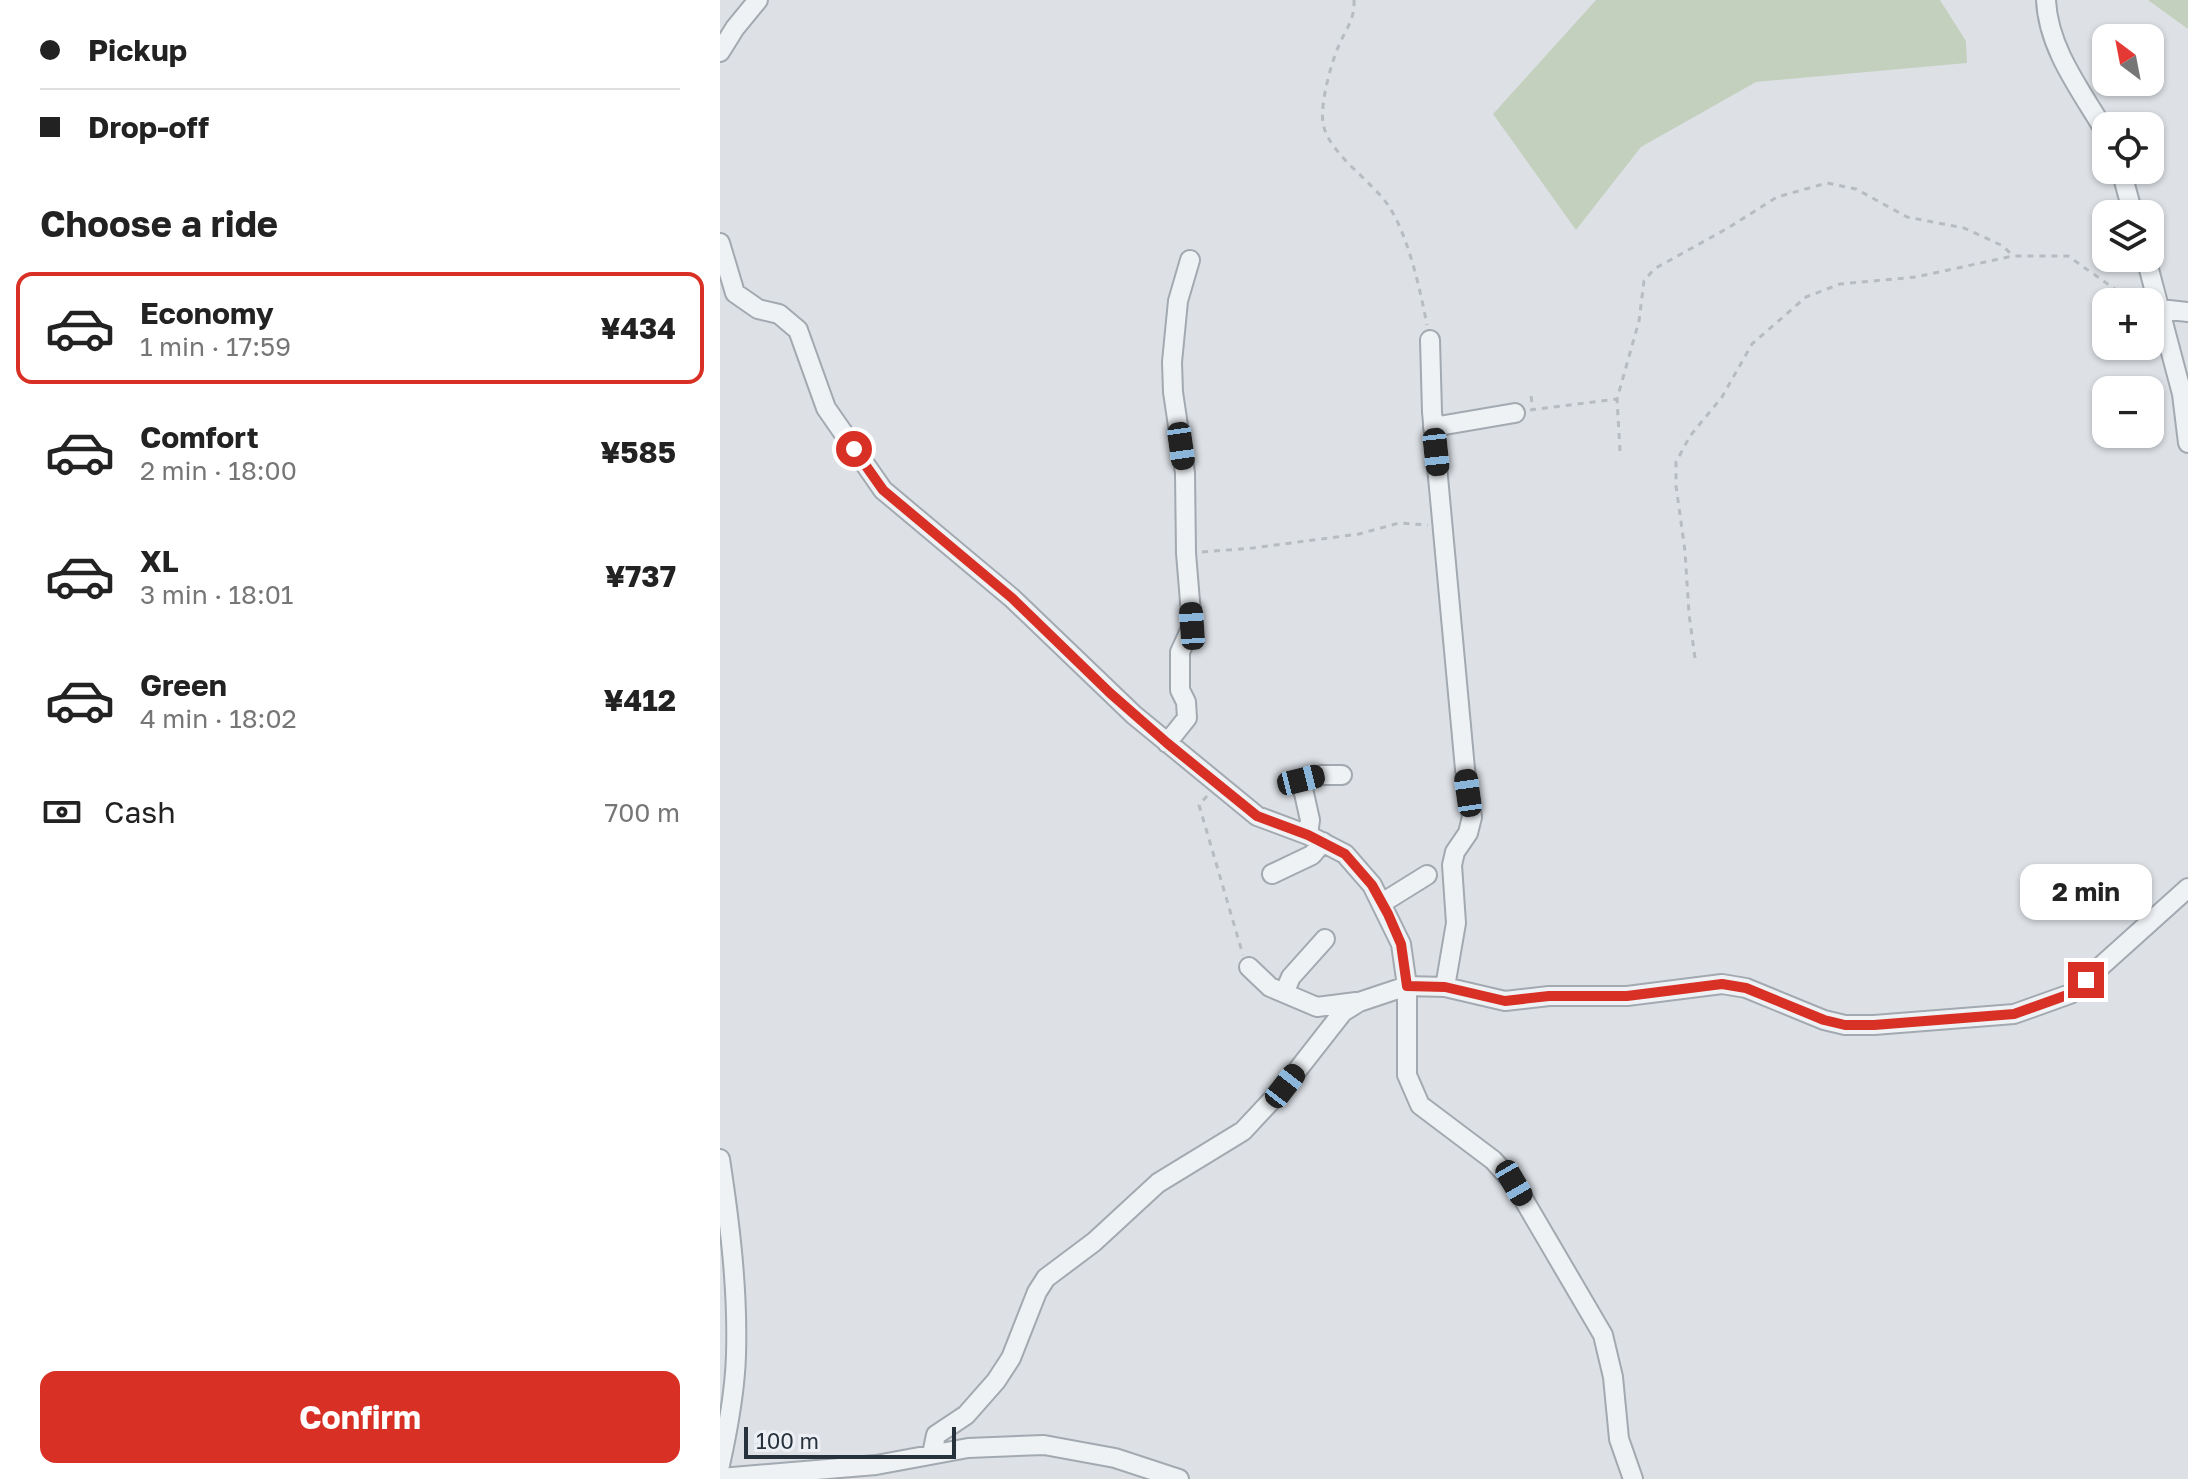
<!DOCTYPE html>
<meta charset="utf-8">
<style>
:root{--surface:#fff;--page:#f2f2f2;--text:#222;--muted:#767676;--line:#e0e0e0;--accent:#d93025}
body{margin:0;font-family:"Golos Text",sans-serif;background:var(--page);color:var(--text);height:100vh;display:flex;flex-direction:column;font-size:30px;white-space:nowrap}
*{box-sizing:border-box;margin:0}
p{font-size:26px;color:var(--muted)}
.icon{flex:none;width:44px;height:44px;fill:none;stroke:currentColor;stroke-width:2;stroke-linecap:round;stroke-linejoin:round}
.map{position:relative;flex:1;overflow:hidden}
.drawer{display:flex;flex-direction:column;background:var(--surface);width:720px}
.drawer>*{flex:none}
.top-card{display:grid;align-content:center;height:176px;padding:0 40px;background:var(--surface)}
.needle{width:52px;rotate:328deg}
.controls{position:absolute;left:1372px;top:24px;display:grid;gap:16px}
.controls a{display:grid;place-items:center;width:72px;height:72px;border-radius:16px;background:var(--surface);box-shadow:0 2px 6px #0004;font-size:40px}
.scale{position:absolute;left:24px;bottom:20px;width:212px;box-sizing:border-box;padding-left:8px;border:4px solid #27313c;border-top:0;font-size:22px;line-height:28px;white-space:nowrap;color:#27313c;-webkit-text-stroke:6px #ecf0f4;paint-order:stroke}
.end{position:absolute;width:36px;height:36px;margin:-18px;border:10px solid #d93025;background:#fff;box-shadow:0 0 0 4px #fff}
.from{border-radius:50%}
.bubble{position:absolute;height:56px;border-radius:16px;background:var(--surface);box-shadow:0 2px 6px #0004;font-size:26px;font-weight:700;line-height:56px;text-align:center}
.car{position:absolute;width:24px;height:48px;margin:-24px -12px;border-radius:10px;box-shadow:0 0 6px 2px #0007;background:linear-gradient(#222 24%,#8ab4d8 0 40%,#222 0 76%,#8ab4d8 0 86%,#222 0)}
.top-card b{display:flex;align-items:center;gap:28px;height:76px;font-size:30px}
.top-card b+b{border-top:2px solid var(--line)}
.top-card i{width:20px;height:20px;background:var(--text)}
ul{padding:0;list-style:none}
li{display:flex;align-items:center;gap:24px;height:112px;margin:0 16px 12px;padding:0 24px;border:4px solid transparent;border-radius:16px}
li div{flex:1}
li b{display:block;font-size:30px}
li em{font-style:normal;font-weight:700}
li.current{border-color:var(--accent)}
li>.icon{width:72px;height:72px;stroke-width:1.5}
h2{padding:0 40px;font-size:36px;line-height:96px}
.pay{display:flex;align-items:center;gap:20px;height:88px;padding:0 40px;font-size:30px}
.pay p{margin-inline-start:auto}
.primary-button{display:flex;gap:16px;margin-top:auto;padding:16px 40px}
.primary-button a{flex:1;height:92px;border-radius:16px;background:var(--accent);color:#fff;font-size:32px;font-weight:700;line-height:92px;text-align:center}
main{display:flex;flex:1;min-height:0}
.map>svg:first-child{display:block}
.green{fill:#c4d0be}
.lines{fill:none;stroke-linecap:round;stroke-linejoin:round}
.minor-casing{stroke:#a3a9b0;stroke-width:22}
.path{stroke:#b7bcc1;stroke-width:3;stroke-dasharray:6 6;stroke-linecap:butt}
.minor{stroke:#eff2f5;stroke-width:18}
.route{stroke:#d93025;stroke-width:10}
</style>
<main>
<section class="drawer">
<div class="top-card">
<b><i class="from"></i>Pickup</b>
<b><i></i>Drop-off</b>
</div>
<h2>Choose a ride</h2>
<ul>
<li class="current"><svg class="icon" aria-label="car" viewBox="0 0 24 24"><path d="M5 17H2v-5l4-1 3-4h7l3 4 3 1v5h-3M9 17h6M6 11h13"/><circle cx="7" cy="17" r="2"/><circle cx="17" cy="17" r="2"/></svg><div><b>Economy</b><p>1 min · 17:59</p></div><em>¥434</em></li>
<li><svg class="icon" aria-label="car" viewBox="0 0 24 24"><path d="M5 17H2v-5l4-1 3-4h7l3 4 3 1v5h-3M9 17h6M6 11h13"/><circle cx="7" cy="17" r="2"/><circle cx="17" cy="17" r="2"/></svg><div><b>Comfort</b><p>2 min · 18:00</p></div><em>¥585</em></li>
<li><svg class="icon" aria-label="car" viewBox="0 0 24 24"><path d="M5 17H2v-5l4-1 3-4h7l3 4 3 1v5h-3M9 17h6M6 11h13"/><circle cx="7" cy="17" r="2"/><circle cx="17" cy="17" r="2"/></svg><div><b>XL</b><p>3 min · 18:01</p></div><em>¥737</em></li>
<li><svg class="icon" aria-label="car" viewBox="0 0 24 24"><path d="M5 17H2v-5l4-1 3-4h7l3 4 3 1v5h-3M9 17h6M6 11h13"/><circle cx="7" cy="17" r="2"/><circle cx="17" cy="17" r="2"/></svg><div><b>Green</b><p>4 min · 18:02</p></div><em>¥412</em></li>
</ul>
<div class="pay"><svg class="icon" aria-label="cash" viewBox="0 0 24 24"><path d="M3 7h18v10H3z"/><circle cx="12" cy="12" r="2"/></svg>Cash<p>700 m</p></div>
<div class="primary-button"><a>Confirm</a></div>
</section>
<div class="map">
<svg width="1468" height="1479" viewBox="0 0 1468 1479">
<rect width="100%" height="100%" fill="#dde1e6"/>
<!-- green -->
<path class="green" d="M 876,0 L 1220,0 L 1246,41 L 1247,63 L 1036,82 L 921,147 L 856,230 L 773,114 Z
M 1428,0 L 1468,0 L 1468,29 Z"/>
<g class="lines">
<defs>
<path id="minor" d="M 1326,0 C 1328,49 1362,92 1386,133
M 0,52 L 15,28 L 38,0
M 1401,170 L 1413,214
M 0,243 L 15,293 L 38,309 L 59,314 L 78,330 L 106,408 L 163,490 L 292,598 L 414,715 L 537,816 L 588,835 L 625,854 L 652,885 L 681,944 L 687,986 L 687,1075 L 700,1105 L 773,1160 L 794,1183 L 883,1335 L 893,1377 L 899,1439 L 913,1479
M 1426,258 L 1462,394 L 1468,443
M 1440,309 L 1468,312
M 710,340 L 712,412 L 745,769 L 752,817 L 748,833 L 735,852 L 732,865 L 736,923 L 725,987
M 713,427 L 795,413
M 447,743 L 467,718 L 466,702 L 460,690 L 460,652 L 472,626 L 466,553 L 465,473 L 453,392 L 452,362 L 458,301 L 470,260
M 588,835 L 590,820 L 581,780 L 602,775 L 622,775
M 552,874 L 592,855 L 603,842
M 662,903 L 707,875
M 529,967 L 550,987 L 597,1007 L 636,1002
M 564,993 L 571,977 L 605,939
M 0,1159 C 10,1224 18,1290 16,1355 C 15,1392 8,1429 0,1465
M 212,1454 L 216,1435 L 246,1415 L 276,1381 L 291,1358 L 317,1292 L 326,1278 L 374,1242 L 438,1183 L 523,1131 L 565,1086 L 623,1012 L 639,1002 L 687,986 L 725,987 L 785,1001 L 829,996 L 907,996 L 1002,984 L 1026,988 L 1104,1020 L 1125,1025 L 1154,1025 L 1294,1014 L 1350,994 L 1468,888
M 0,1478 L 156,1465 L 248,1448 L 324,1445 L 395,1458 L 459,1479"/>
</defs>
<!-- minor casing -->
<use href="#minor" class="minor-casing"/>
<!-- path -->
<path class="path" d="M 634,0 C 635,19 626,29 619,45 C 611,63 600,104 603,123 C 608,154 653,181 670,208 C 689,239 700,289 707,325
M 811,396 L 813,410
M 810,410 L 897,399
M 900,451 L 897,399 L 919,321 L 924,281 L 934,269 L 1008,228 L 1057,197 L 1107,183 L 1136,189 L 1187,217 L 1244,228 L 1283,246 L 1293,256
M 482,552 L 533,548 L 639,534 L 679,523 L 708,525
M 975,658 L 969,614 L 965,551 L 956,486 L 956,462 L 970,436 L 1002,397 L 1032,344 L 1086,297 L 1120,284 L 1196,277 L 1293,256 L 1348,256 L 1409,299 L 1418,302
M 487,796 L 479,805 L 523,955"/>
<!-- minor -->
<use href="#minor" class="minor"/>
</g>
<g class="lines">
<!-- route -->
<path class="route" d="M 134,449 L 163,490 L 292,598 L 390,693 L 447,743 L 537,816 L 588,835 L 625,854 L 652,885 L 668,914 L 681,944 L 687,986 L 725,987 L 785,1001 L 829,996 L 907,996 L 1002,984 L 1026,988 L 1104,1020 L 1125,1025 L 1154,1025 L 1294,1014 L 1350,994 L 1366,980"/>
</g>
</svg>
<div class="controls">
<a><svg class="needle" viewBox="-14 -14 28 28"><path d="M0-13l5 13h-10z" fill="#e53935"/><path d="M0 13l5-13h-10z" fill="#767676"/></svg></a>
<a><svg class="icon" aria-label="locate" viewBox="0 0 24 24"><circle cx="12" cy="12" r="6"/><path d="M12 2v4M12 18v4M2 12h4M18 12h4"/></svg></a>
<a><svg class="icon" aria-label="layers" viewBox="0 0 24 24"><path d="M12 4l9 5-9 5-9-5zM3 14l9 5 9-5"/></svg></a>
<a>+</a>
<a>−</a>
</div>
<div class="scale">100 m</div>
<i class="end from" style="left:134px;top:449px"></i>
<i class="end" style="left:1366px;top:980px"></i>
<div class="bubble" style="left:1300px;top:864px;width:132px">2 min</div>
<i class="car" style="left:461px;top:446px;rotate:172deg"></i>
<i class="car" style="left:716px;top:452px;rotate:174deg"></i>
<i class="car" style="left:472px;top:626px;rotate:356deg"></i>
<i class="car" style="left:581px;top:780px;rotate:76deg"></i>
<i class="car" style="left:748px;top:793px;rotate:352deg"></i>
<i class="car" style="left:565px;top:1086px;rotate:38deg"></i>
<i class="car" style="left:794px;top:1183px;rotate:150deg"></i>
</div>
</main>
